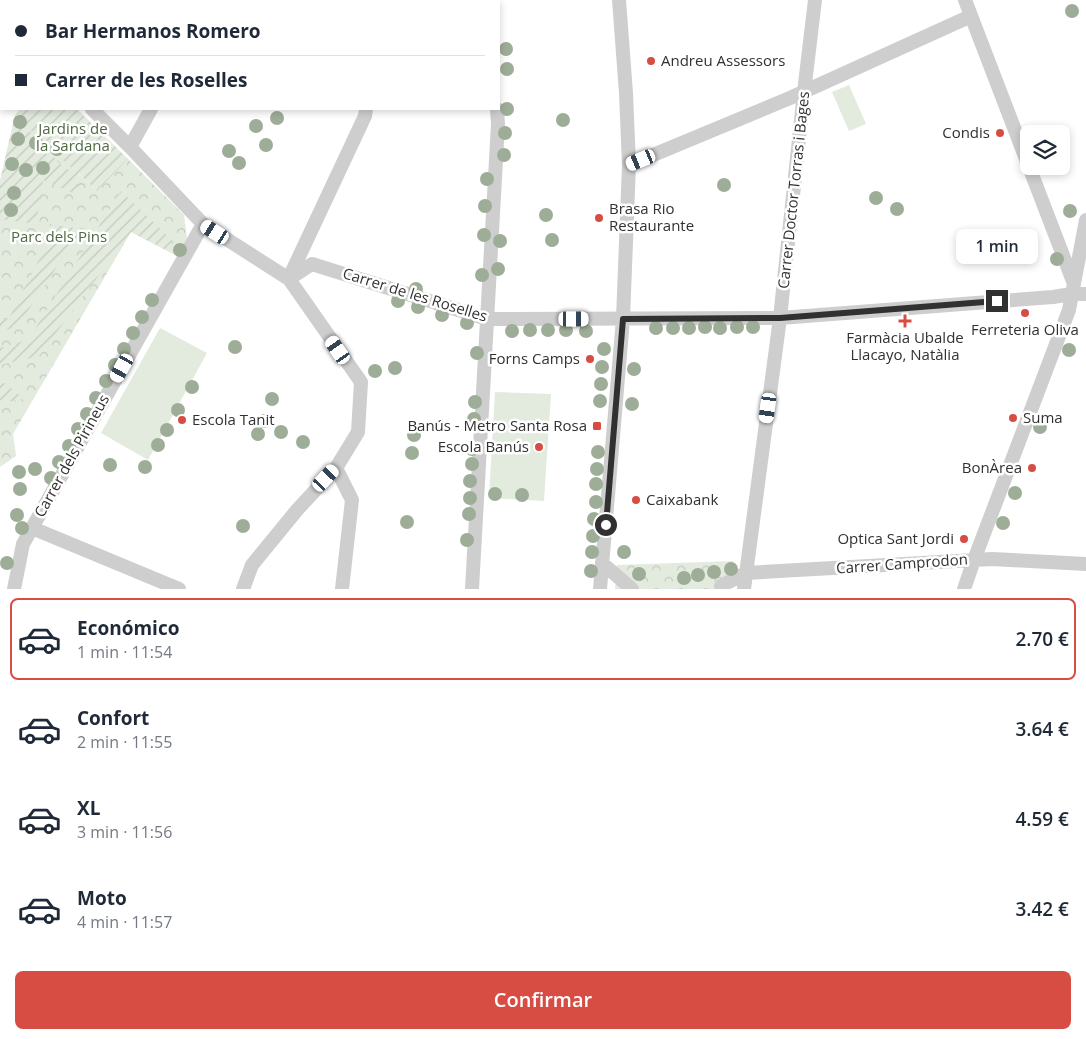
<!DOCTYPE html>
<html lang="es">
<meta charset="utf-8">
<style>
:root{--surface:#fff;--page:#f2f2f3;--text:#1f2937;--muted:#747a83;--line:#e0e1e3;--accent:#d74d44}
body{margin:0;font-family:"Open Sans",sans-serif;background:var(--page);color:var(--text);height:100vh;display:flex;flex-direction:column;font-size:19px;white-space:nowrap}
*{box-sizing:border-box;margin:0}
p{font-size:16px;color:var(--muted)}
.icon{flex:none;width:28px;height:28px;fill:none;stroke:currentColor;stroke-width:2;stroke-linecap:round;stroke-linejoin:round}
.map{position:relative;height:589px;overflow:hidden}
.panel{display:flex;flex-direction:column;background:var(--surface);flex:1}
.panel>*{flex:none}
.guide{position:absolute;left:0px;top:0px;width:500px;height:110px;box-shadow:0 2px 8px #0003;display:grid;align-content:center;height:110px;padding:0 15px;background:var(--surface)}
.fabs{position:absolute;left:1020px;top:125px;display:grid;gap:10px}
.fabs a{display:grid;place-items:center;width:50px;height:50px;border-radius:8px;background:var(--surface);box-shadow:0 2px 8px #0003;font-size:25px}
.end{position:absolute;width:22px;height:22px;margin:-11px;border:6px solid #313131;background:#fff;box-shadow:0 0 0 2px #fff}
.from{border-radius:50%}
.bubble{position:absolute;height:35px;border-radius:8px;background:var(--surface);box-shadow:0 2px 8px #0003;font-size:16px;font-weight:600;line-height:35px;text-align:center}
.car{position:absolute;width:15px;height:30px;margin:-15px -8px;border-radius:6px;box-shadow:0 0 4px 1px #0007;background:linear-gradient(#fff 24%,#345 0 40%,#fff 0 76%,#345 0 86%,#fff 0)}
.guide b{display:flex;align-items:center;gap:18px;height:48px;font-size:19px}
.guide b+b{border-top:1px solid var(--line)}
.guide i{width:12px;height:12px;background:var(--text)}
ul{padding:9px 0 0;list-style:none}
li{display:flex;align-items:center;gap:15px;height:82px;margin:0 10px 8px;padding:0 5px;border:2px solid transparent;border-radius:8px}
li div{flex:1}
li b{display:block;font-size:19px}
li em{font-style:normal;font-weight:600}
li.selected{border-color:var(--accent)}
li>.icon{width:45px;height:45px;stroke-width:1.5}
.cta{display:flex;gap:10px;margin-top:auto;padding:10px 15px}
.cta a{flex:1;height:58px;border-radius:8px;background:var(--accent);color:#fff;font-size:20px;font-weight:600;line-height:58px;text-align:center}
.map>svg:first-child{display:block}
.grass{fill:#e3eade}
.park{fill:url(#park-crowns)}
.garden{fill:url(#garden-furrows);fill-rule:evenodd}
.lines{fill:none;stroke-linecap:round;stroke-linejoin:round}
.street{stroke:#cecece;stroke-width:14}
.tree{fill:#9ead97}
.route{stroke:#313131;stroke-width:6}
.poi-dot{fill:#d74d44;stroke:#fff;stroke-width:2}
.labels{text-anchor:middle;stroke-width:5;stroke-linejoin:round;paint-order:stroke}
.poi-label{font-size:15px;fill:#313131;stroke:#fff;text-anchor:end}
.park-label{font-size:15px;fill:#4f6a42;stroke:#fff}
.street-label{font-size:15px;fill:#313131;stroke:#fff}
</style>
<div class="map">
<svg width="1086" height="589" viewBox="0 0 1086 589">
<defs>
<pattern id="park-crowns" width="20" height="18" patternUnits="userSpaceOnUse" patternTransform="scale(1.25)"><rect width="20" height="18" fill="#e3eade"/><path d="M2 6a3 3 0 1 1 6 0M12 15a3 3 0 1 1 6 0" fill="none" stroke="#c3c9bf"/></pattern>
<pattern id="garden-furrows" width="10" height="10" patternUnits="userSpaceOnUse" patternTransform="scale(1.25)"><rect width="10" height="10" fill="#e3eade"/><path d="M-1 1l2-2M0 10L10 0M9 11l2-2" fill="none" stroke="#c3c9bf"/></pattern>
</defs>
<rect width="100%" height="100%" fill="#fff"/>
<!-- grass -->
<path class="grass" d="M 849,85 L 866,124 L 849,131 L 832,92 Z
M 160,328 L 207,353 L 148,460 L 101,433 Z
M 495,392 L 551,394 L 544,501 L 489,498 Z"/>
<!-- park -->
<path class="park" d="M 15,115 L 97,191 L 128,159 L 184,215 L 187,239 L 177,256 L 131,232 L 13,434 L 16,456 L 0,467 L 0,181 Z
M 733,561 L 731,589 L 615,589 L 617,565 Z"/>
<!-- garden -->
<path class="garden" d="M 20,109 L 77,109 L 128,159 L 97,191 L 79,174 L 77,195 L 43,180 L 36,224 L 0,219 L 0,181 L 15,115 ZM 20,121 L 21,121 L 77,173 L 64,168 Z
M 121,191 L 172,240 L 170,252 L 131,232 L 39,356 L 0,365 L 0,348 L 28,340 Z
M 50,224 L 82,229 L 18,326 L 0,332 L 0,320 L 9,318 L 47,244 Z
M 5,383 L 24,399 L 0,403 L 0,384 Z"/>
<g class="lines">
<!-- street -->
<path class="street" d="M 488,0 L 488,1
M 965,0 L 1074,284
M 29,1 L 29,0
M 180,1 L 181,0
M 375,1 L 375,0
M 0,61 L 1,61
M 92,109 L 130,147 L 203,224 L 289,279 L 361,382 L 358,432 L 336,468 L 297,510 L 252,565 L 243,589
M 130,147 L 151,109
M 629,165 L 790,98 L 971,16
M 289,278 L 365,116 L 366,109
M 289,279 L 312,264 L 487,319 L 780,318 L 1053,297 L 1072,294 L 1086,294
M 336,468 L 352,500 L 342,589
M 32,528 L 179,589
M 602,563 L 632,589
M 721,586 L 746,573 L 992,559 L 1086,564
M 14,589 L 23,544 L 203,224
M 472,589 L 498,124 L 497,109
M 600,589 L 623,319 L 629,165 L 626,93 L 619,0
M 744,589 L 780,318 L 804,92 L 815,0
M 964,589 L 974,560 L 1069,310 L 1086,220"/>
</g>
<!-- trees -->
<g class="tree">
<circle cx="1072" cy="11" r="7"/>
<circle cx="506" cy="49" r="7"/>
<circle cx="507" cy="69" r="7"/>
<circle cx="507" cy="109" r="7"/>
<circle cx="277" cy="118" r="7"/>
<circle cx="563" cy="120" r="7"/>
<circle cx="20" cy="122" r="7"/>
<circle cx="256" cy="126" r="7"/>
<circle cx="505" cy="133" r="7"/>
<circle cx="18" cy="139" r="7"/>
<circle cx="36" cy="143" r="7"/>
<circle cx="266" cy="145" r="7"/>
<circle cx="57" cy="149" r="7"/>
<circle cx="229" cy="151" r="7"/>
<circle cx="504" cy="155" r="7"/>
<circle cx="239" cy="163" r="7"/>
<circle cx="12" cy="164" r="7"/>
<circle cx="43" cy="168" r="7"/>
<circle cx="26" cy="170" r="7"/>
<circle cx="487" cy="179" r="7"/>
<circle cx="724" cy="185" r="7"/>
<circle cx="14" cy="193" r="7"/>
<circle cx="876" cy="198" r="7"/>
<circle cx="485" cy="206" r="7"/>
<circle cx="897" cy="209" r="7"/>
<circle cx="11" cy="210" r="7"/>
<circle cx="1070" cy="211" r="7"/>
<circle cx="546" cy="215" r="7"/>
<circle cx="484" cy="235" r="7"/>
<circle cx="552" cy="240" r="7"/>
<circle cx="500" cy="241" r="7"/>
<circle cx="180" cy="250" r="7"/>
<circle cx="1057" cy="259" r="7"/>
<circle cx="498" cy="269" r="7"/>
<circle cx="482" cy="275" r="7"/>
<circle cx="416" cy="289" r="7"/>
<circle cx="152" cy="300" r="7"/>
<circle cx="398" cy="301" r="7"/>
<circle cx="418" cy="307" r="7"/>
<circle cx="442" cy="315" r="7"/>
<circle cx="142" cy="317" r="7"/>
<circle cx="467" cy="323" r="7"/>
<circle cx="705" cy="327" r="7"/>
<circle cx="737" cy="327" r="7"/>
<circle cx="753" cy="327" r="7"/>
<circle cx="656" cy="328" r="7"/>
<circle cx="673" cy="328" r="7"/>
<circle cx="689" cy="328" r="7"/>
<circle cx="720" cy="328" r="7"/>
<circle cx="530" cy="330" r="7"/>
<circle cx="548" cy="330" r="7"/>
<circle cx="566" cy="330" r="7"/>
<circle cx="512" cy="331" r="7"/>
<circle cx="586" cy="331" r="7"/>
<circle cx="133" cy="333" r="7"/>
<circle cx="235" cy="347" r="7"/>
<circle cx="124" cy="349" r="7"/>
<circle cx="604" cy="349" r="7"/>
<circle cx="1069" cy="350" r="7"/>
<circle cx="477" cy="353" r="7"/>
<circle cx="115" cy="365" r="7"/>
<circle cx="602" cy="367" r="7"/>
<circle cx="395" cy="368" r="7"/>
<circle cx="634" cy="369" r="7"/>
<circle cx="375" cy="371" r="7"/>
<circle cx="106" cy="381" r="7"/>
<circle cx="601" cy="384" r="7"/>
<circle cx="192" cy="387" r="7"/>
<circle cx="96" cy="398" r="7"/>
<circle cx="272" cy="399" r="7"/>
<circle cx="600" cy="401" r="7"/>
<circle cx="475" cy="402" r="7"/>
<circle cx="632" cy="404" r="7"/>
<circle cx="178" cy="410" r="7"/>
<circle cx="87" cy="414" r="7"/>
<circle cx="474" cy="419" r="7"/>
<circle cx="264" cy="421" r="7"/>
<circle cx="1040" cy="427" r="7"/>
<circle cx="78" cy="429" r="7"/>
<circle cx="167" cy="430" r="7"/>
<circle cx="281" cy="432" r="7"/>
<circle cx="258" cy="434" r="7"/>
<circle cx="414" cy="435" r="7"/>
<circle cx="303" cy="442" r="7"/>
<circle cx="158" cy="445" r="7"/>
<circle cx="69" cy="446" r="7"/>
<circle cx="472" cy="449" r="7"/>
<circle cx="598" cy="452" r="7"/>
<circle cx="412" cy="453" r="7"/>
<circle cx="59" cy="462" r="7"/>
<circle cx="472" cy="464" r="7"/>
<circle cx="110" cy="465" r="7"/>
<circle cx="145" cy="467" r="7"/>
<circle cx="35" cy="469" r="7"/>
<circle cx="597" cy="469" r="7"/>
<circle cx="19" cy="472" r="7"/>
<circle cx="51" cy="478" r="7"/>
<circle cx="470" cy="481" r="7"/>
<circle cx="596" cy="484" r="7"/>
<circle cx="20" cy="489" r="7"/>
<circle cx="1015" cy="493" r="7"/>
<circle cx="495" cy="494" r="7"/>
<circle cx="522" cy="495" r="7"/>
<circle cx="470" cy="498" r="7"/>
<circle cx="596" cy="502" r="7"/>
<circle cx="469" cy="514" r="7"/>
<circle cx="17" cy="515" r="7"/>
<circle cx="594" cy="519" r="7"/>
<circle cx="407" cy="522" r="7"/>
<circle cx="1003" cy="523" r="7"/>
<circle cx="243" cy="526" r="7"/>
<circle cx="22" cy="528" r="7"/>
<circle cx="593" cy="536" r="7"/>
<circle cx="467" cy="540" r="7"/>
<circle cx="592" cy="552" r="7"/>
<circle cx="624" cy="552" r="7"/>
<circle cx="7" cy="563" r="7"/>
<circle cx="731" cy="569" r="7"/>
<circle cx="591" cy="571" r="7"/>
<circle cx="714" cy="572" r="7"/>
<circle cx="639" cy="574" r="7"/>
<circle cx="698" cy="575" r="7"/>
<circle cx="684" cy="578" r="7"/>
</g>
<g class="lines">
<!-- route -->
<path class="route" d="M 606,525 L 623,319 L 780,318 L 997,301"/>
</g>
<!-- markers -->
<g class="poi-dot">
<circle cx="651" cy="61" r="5"/>
<circle cx="1000" cy="133" r="5"/>
<circle cx="599" cy="218" r="5"/>
<circle cx="1025" cy="313" r="5"/>
<path d="M902.5 313.5h5v5h5v5h-5v5h-5v-5h-5v-5h5z"/>
<circle cx="590" cy="359" r="5"/>
<circle cx="1013" cy="418" r="5"/>
<circle cx="182" cy="420" r="5"/>
<rect x="592" y="421" width="10" height="10" rx="2.5"/>
<circle cx="539" cy="447" r="5"/>
<circle cx="1032" cy="468" r="5"/>
<circle cx="636" cy="500" r="5"/>
<circle cx="964" cy="539" r="5"/>
</g>
<g class="labels">
<!-- poi labels -->
<g class="poi-label">
<text x="661" y="66" text-anchor="start">Andreu Assessors</text>
<text x="990" y="138">Condis</text>
<text x="609" y="214" text-anchor="start">Brasa Rio<tspan x="609" dy="17">Restaurante</tspan></text>
<text x="1025" y="335" text-anchor="middle">Ferreteria Oliva</text>
<text x="905" y="343" text-anchor="middle">Farmàcia Ubalde<tspan x="905" dy="17">Llacayo, Natàlia</tspan></text>
<text x="580" y="364">Forns Camps</text>
<text x="1023" y="423" text-anchor="start">Suma</text>
<text x="192" y="425" text-anchor="start">Escola Tanit</text>
<text x="587" y="431">Banús - Metro Santa Rosa</text>
<text x="529" y="452">Escola Banús</text>
<text x="1022" y="473">BonÀrea</text>
<text x="646" y="505" text-anchor="start">Caixabank</text>
<text x="954" y="544">Optica Sant Jordi</text>
</g>
<!-- park labels -->
<g class="park-label">
<text x="73" y="134">Jardins de<tspan x="73" dy="17">la Sardana</tspan></text>
<text x="59" y="242">Parc dels Pins</text>
</g>
<!-- street labels -->
<g class="street-label">
<text transform="translate(794 190) rotate(-84)" y="5">Carrer Doctor Torras i Bages</text>
<text transform="translate(415 295) rotate(17)" y="5">Carrer de les Roselles</text>
<text transform="translate(72 456) rotate(-61)" y="5">Carrer dels Pirineus</text>
<text transform="translate(902 564) rotate(-4)" y="5">Carrer Camprodon</text>
</g>
</g>
</svg>
<div class="fabs">
<a><svg class="icon" aria-label="layers" viewBox="0 0 24 24"><path d="M12 4l9 5-9 5-9-5zM3 14l9 5 9-5"/></svg></a>
</div>
<i class="end from" style="left:606px;top:525px"></i>
<i class="end" style="left:997px;top:301px"></i>
<div class="bubble" style="left:956px;top:229px;width:82px">1 min</div>
<i class="car" style="left:641px;top:160px;rotate:248deg"></i>
<i class="car" style="left:215px;top:232px;rotate:303deg"></i>
<i class="car" style="left:574px;top:319px;rotate:90deg"></i>
<i class="car" style="left:338px;top:350px;rotate:325deg"></i>
<i class="car" style="left:122px;top:368px;rotate:209deg"></i>
<i class="car" style="left:768px;top:408px;rotate:188deg"></i>
<i class="car" style="left:326px;top:478px;rotate:43deg"></i>
<div class="guide">
<b><i class="from"></i>Bar Hermanos Romero</b>
<b><i></i>Carrer de les Roselles</b>
</div>
</div>
<section class="panel">
<ul>
<li class="selected"><svg class="icon" aria-label="car" viewBox="0 0 24 24"><path d="M5 17H2v-5l4-1 3-4h7l3 4 3 1v5h-3M9 17h6M6 11h13"/><circle cx="7" cy="17" r="2"/><circle cx="17" cy="17" r="2"/></svg><div><b>Económico</b><p>1 min · 11:54</p></div><em>2.70 €</em></li>
<li><svg class="icon" aria-label="car" viewBox="0 0 24 24"><path d="M5 17H2v-5l4-1 3-4h7l3 4 3 1v5h-3M9 17h6M6 11h13"/><circle cx="7" cy="17" r="2"/><circle cx="17" cy="17" r="2"/></svg><div><b>Confort</b><p>2 min · 11:55</p></div><em>3.64 €</em></li>
<li><svg class="icon" aria-label="car" viewBox="0 0 24 24"><path d="M5 17H2v-5l4-1 3-4h7l3 4 3 1v5h-3M9 17h6M6 11h13"/><circle cx="7" cy="17" r="2"/><circle cx="17" cy="17" r="2"/></svg><div><b>XL</b><p>3 min · 11:56</p></div><em>4.59 €</em></li>
<li><svg class="icon" aria-label="car" viewBox="0 0 24 24"><path d="M5 17H2v-5l4-1 3-4h7l3 4 3 1v5h-3M9 17h6M6 11h13"/><circle cx="7" cy="17" r="2"/><circle cx="17" cy="17" r="2"/></svg><div><b>Moto</b><p>4 min · 11:57</p></div><em>3.42 €</em></li>
</ul>
<div class="cta"><a>Confirmar</a></div>
</section>
